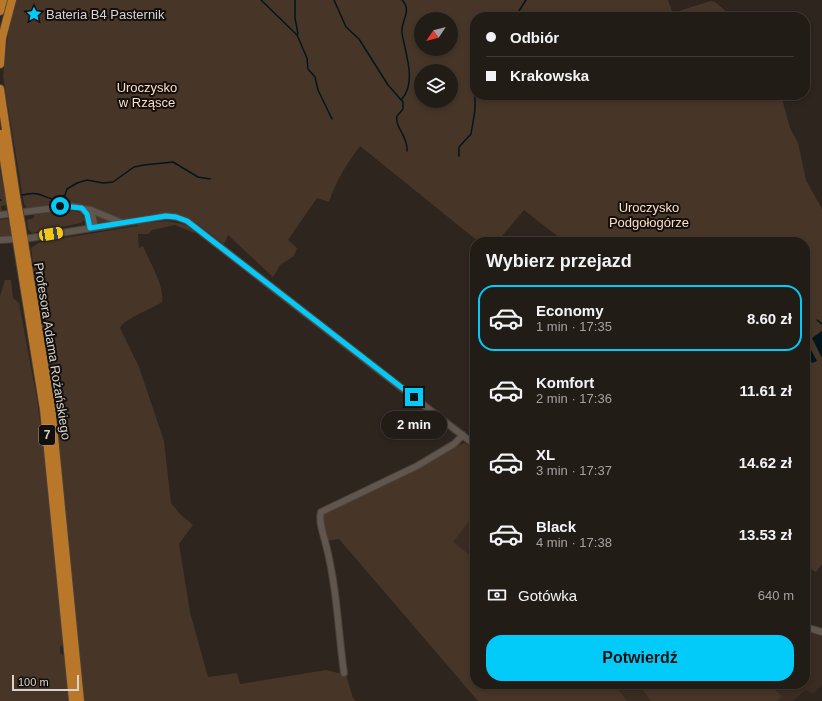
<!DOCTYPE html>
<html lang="pl">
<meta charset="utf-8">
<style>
:root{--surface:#221c16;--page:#2e2923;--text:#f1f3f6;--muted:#a2a1a1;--line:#3f3a35;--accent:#03cbf9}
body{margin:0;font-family:Arial,sans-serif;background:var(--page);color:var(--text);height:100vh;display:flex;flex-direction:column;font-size:15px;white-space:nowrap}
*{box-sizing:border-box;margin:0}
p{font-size:13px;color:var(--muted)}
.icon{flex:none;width:22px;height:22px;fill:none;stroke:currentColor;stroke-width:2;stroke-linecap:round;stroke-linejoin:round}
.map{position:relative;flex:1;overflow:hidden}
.panel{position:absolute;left:470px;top:237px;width:340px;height:452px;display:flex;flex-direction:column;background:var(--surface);border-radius:16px;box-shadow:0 2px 6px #0003,0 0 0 1px var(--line)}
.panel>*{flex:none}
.hud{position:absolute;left:470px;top:12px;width:340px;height:88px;border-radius:16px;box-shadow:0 2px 6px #0003,0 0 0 1px var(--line);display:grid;align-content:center;height:88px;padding:0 16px;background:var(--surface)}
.needle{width:26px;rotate:235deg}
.tools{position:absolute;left:414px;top:12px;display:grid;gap:8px}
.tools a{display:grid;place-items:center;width:44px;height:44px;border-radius:50%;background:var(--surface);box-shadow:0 2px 6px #0003,0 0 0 1px var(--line);font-size:20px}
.scale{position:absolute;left:12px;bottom:10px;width:67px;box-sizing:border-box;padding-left:4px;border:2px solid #d8d3ce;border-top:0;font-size:11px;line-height:14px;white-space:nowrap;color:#d8d3ce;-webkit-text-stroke:3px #130f0c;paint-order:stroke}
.end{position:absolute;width:18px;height:18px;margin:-9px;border:5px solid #03cbf9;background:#111;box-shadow:0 0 0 2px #111}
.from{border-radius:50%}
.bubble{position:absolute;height:28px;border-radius:14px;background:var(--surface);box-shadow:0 2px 6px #0003,0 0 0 1px var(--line);font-size:13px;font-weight:700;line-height:28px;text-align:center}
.car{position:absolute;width:12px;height:24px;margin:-12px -6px;border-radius:5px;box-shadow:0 0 3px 1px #0007;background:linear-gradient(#f5c518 24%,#345 0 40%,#f5c518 0 76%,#345 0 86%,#f5c518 0)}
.hud b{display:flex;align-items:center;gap:14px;height:38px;font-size:15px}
.hud b+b{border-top:1px solid var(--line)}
.hud i{width:10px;height:10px;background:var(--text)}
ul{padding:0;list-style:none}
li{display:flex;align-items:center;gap:12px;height:66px;margin:0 8px 6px;padding:0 8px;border:2px solid transparent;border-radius:16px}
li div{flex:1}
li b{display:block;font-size:15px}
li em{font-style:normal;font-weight:700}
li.selected{border-color:var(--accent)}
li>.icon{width:36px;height:36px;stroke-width:1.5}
h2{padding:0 16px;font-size:18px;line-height:48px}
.pay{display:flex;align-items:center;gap:10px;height:44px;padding:0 16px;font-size:15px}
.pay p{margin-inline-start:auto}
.button{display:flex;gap:8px;margin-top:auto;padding:8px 16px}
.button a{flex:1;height:46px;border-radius:16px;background:var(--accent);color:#111;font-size:16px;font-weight:700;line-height:46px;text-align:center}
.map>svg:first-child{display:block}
.built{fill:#3a2c22}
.green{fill:#473628;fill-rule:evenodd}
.water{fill:#02161d}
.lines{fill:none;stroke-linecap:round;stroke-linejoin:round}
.stream{stroke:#02161d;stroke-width:1.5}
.minor-casing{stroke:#48413b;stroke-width:8}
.major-casing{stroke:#48413b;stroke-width:10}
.minor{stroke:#60564e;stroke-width:6}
.major{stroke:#b97829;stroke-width:8}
.major-bridge-casing{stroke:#48413b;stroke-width:10;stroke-linecap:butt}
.major-bridge{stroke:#b97829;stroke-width:8}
.route{stroke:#03cbf9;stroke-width:5}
.labels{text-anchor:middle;stroke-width:4;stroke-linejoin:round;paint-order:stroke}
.shield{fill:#130f0c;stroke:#9d9894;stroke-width:1}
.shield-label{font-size:12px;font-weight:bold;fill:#d8d3ce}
.poi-label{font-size:13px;fill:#d8d3ce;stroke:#130f0c;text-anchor:start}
.park-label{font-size:13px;fill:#fdddc3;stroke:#130f0c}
.street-label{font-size:13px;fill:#d8d3ce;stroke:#130f0c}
</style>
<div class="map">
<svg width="822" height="701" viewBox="0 0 822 701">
<rect width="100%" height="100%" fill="#2d251e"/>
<!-- built -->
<path class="built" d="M 475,513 L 475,559 L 452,542 Z
M 805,630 L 822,636 L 822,685 L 813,694 L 806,690 L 793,701 L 627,701 L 619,690 L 626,684 L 805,684 Z"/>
<!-- green -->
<path class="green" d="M 16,0 L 668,0 L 672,11 L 675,12 L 711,1 L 715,2 L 733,17 L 475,17 L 475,95 L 781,95 L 790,128 L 798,143 L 806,180 L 822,209 L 822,564 L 816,572 L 805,566 L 805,242 L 565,242 L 524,210 L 497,242 L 479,242 L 360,146 C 347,163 336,181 329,202 L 317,198 L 288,240 L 297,248 L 294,256 L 280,265 L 273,277 L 228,235 L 224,244 L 195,222 L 179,214 L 166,213 L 123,220 L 82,205 L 70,202 L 27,208 L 24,204 L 3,76 L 10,20 ZM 421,19 L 451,19 L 451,49 L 421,49 ZM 421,71 L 451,71 L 451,101 L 421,101 Z
M 0,170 L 7,205 L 1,206 L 2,212 L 0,212 Z
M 65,210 C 73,211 83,210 84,220 L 81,223 L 32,233 L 28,229 L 27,220 L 34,218 L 34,215 Z
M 96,215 L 111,222 L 98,224 Z
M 8,219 L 13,236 L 0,239 L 0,220 Z
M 167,221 L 182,224 L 196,230 L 194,233 L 175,225 L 152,230 L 148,234 L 138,234 L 139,248 L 143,246 C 149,261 165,286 162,302 C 152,309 123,319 120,328 L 139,367 L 164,441 L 171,503 L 180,514 L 193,525 L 179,544 L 190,612 L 208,677 L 237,673 L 240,684 L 326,670 L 346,675 L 353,698 L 356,701 L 84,701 L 56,411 L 45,347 L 31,248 L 40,242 L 137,226 L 138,224 Z
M 5,280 L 11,280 L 13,298 L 19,303 L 37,400 L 47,472 L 64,642 L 60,647 L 60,653 L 65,656 L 68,701 L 0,701 L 0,296 Z
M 464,443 L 475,449 L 475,513 L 453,542 L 475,559 L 475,684 L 626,684 L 619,690 L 627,701 L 478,701 L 339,539 L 328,541 L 322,516 L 327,511 Z
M 638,684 L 769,684 L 782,696 L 777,701 L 651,701 Z"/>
<!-- water -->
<path class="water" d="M 822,331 L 822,358 L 812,338 Z
M 805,332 L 811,350 L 817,361 L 812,363 L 805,352 Z"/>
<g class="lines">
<!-- stream -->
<path class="stream" d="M 261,0 L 297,35 L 307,58 L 308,69 L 315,77 L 318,90 L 332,119
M 295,0 L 295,18 L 298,34
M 334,0 L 346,27 L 359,39 L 388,85 L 403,102 L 403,109 L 397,116 C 395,129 408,135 407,151
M 515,17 L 526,0
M 402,99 C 417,81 405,53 402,33 C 400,21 413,11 402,0
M 459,156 L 459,147 L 471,134 L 475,110 L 475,95
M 22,195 C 26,194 34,193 38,194 C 49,197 52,203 65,195 L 67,189 L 77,183 L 87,180 L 103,183 L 113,182 L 134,167 L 144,165 L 173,162 L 198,177 L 210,179
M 0,200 L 1,200
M 817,320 L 822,324
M 805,442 L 805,447"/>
<defs>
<path id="minor" d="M 81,208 L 87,214 L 90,228
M 91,210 L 95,227
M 0,215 L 71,206 L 91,210 L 120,222
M 24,239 L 166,216 L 176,217 L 187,221 L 475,445
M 0,240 L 17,239
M 805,627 L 822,632
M 344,673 C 338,630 337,588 326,545 C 324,535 318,522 321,512 L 417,466 L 454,444 L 463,435"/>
<path id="major" d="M 0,11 L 3,0
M 0,64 L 2,38 L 12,0
M 0,89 L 16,197
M 0,134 L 10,198
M 14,223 L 44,409 L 73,701
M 21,224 L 51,406 L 80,701"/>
</defs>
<!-- minor casing -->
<use href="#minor" class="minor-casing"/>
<!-- major casing -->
<use href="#major" class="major-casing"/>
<!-- minor -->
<use href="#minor" class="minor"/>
<!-- major -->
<use href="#major" class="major"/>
<defs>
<path id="major-bridge" d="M 16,197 L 21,224
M 10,198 L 14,223"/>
</defs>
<!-- major-bridge casing -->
<use href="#major-bridge" class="major-bridge-casing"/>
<!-- major-bridge -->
<use href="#major-bridge" class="major-bridge"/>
</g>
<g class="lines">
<!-- route -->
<path class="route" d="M 60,206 L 82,208 L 87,214 L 90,228 L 166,216 L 176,217 L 187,221 L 414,397"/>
</g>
<!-- icons -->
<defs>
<symbol id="sight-bare" viewBox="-9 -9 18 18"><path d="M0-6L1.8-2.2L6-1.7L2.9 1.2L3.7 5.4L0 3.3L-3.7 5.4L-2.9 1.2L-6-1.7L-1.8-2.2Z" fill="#03cbf9" stroke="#130f0c" stroke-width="2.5" paint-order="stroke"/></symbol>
</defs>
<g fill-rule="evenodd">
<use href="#sight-bare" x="23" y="3" width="22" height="22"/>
</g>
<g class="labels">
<!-- shield labels -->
<rect class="shield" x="39" y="425" width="16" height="20" rx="3"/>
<g class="shield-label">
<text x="47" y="439">7</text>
</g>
<!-- poi labels -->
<g class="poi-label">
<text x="46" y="19">Bateria B4 Pasternik</text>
</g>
<!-- park labels -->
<g class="park-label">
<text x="147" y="92">Uroczysko<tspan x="147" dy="15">w Rząsce</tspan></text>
<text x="649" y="212">Uroczysko<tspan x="649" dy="15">Podgołogórze</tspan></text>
</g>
<!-- street labels -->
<g class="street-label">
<text transform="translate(53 351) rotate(81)" y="5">Profesora Adama Rożańskiego</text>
</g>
</g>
</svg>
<div class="tools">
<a><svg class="needle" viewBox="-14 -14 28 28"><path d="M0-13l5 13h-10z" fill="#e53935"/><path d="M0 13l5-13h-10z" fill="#a2a1a1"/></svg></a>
<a><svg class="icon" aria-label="layers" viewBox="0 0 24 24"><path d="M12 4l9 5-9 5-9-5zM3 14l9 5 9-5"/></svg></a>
</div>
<div class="scale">100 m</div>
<i class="end from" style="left:60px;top:206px"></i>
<i class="end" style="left:414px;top:397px"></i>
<div class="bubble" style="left:381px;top:411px;width:66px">2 min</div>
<i class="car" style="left:51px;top:234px;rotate:81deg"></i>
<div class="hud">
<b><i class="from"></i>Odbiór</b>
<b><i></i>Krakowska</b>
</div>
<section class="panel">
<h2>Wybierz przejazd</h2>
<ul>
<li class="selected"><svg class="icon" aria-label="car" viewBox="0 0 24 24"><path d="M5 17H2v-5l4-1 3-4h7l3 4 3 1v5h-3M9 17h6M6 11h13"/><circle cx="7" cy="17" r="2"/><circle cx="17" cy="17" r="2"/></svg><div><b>Economy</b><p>1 min · 17:35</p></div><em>8.60 zł</em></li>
<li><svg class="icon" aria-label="car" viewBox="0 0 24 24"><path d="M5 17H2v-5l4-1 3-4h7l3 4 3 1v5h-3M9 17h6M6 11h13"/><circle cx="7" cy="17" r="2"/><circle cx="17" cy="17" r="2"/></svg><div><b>Komfort</b><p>2 min · 17:36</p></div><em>11.61 zł</em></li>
<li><svg class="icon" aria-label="car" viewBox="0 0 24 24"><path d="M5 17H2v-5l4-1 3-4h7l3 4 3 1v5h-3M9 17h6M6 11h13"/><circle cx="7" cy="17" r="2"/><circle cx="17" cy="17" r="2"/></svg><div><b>XL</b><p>3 min · 17:37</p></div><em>14.62 zł</em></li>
<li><svg class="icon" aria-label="car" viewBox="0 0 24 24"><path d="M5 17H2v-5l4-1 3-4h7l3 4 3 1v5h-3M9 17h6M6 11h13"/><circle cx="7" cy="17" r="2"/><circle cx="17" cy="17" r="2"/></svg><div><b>Black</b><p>4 min · 17:38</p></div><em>13.53 zł</em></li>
</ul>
<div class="pay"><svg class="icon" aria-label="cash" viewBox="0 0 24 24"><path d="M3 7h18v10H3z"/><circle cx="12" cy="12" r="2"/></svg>Gotówka<p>640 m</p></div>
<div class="button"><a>Potwierdź</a></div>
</section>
</div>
